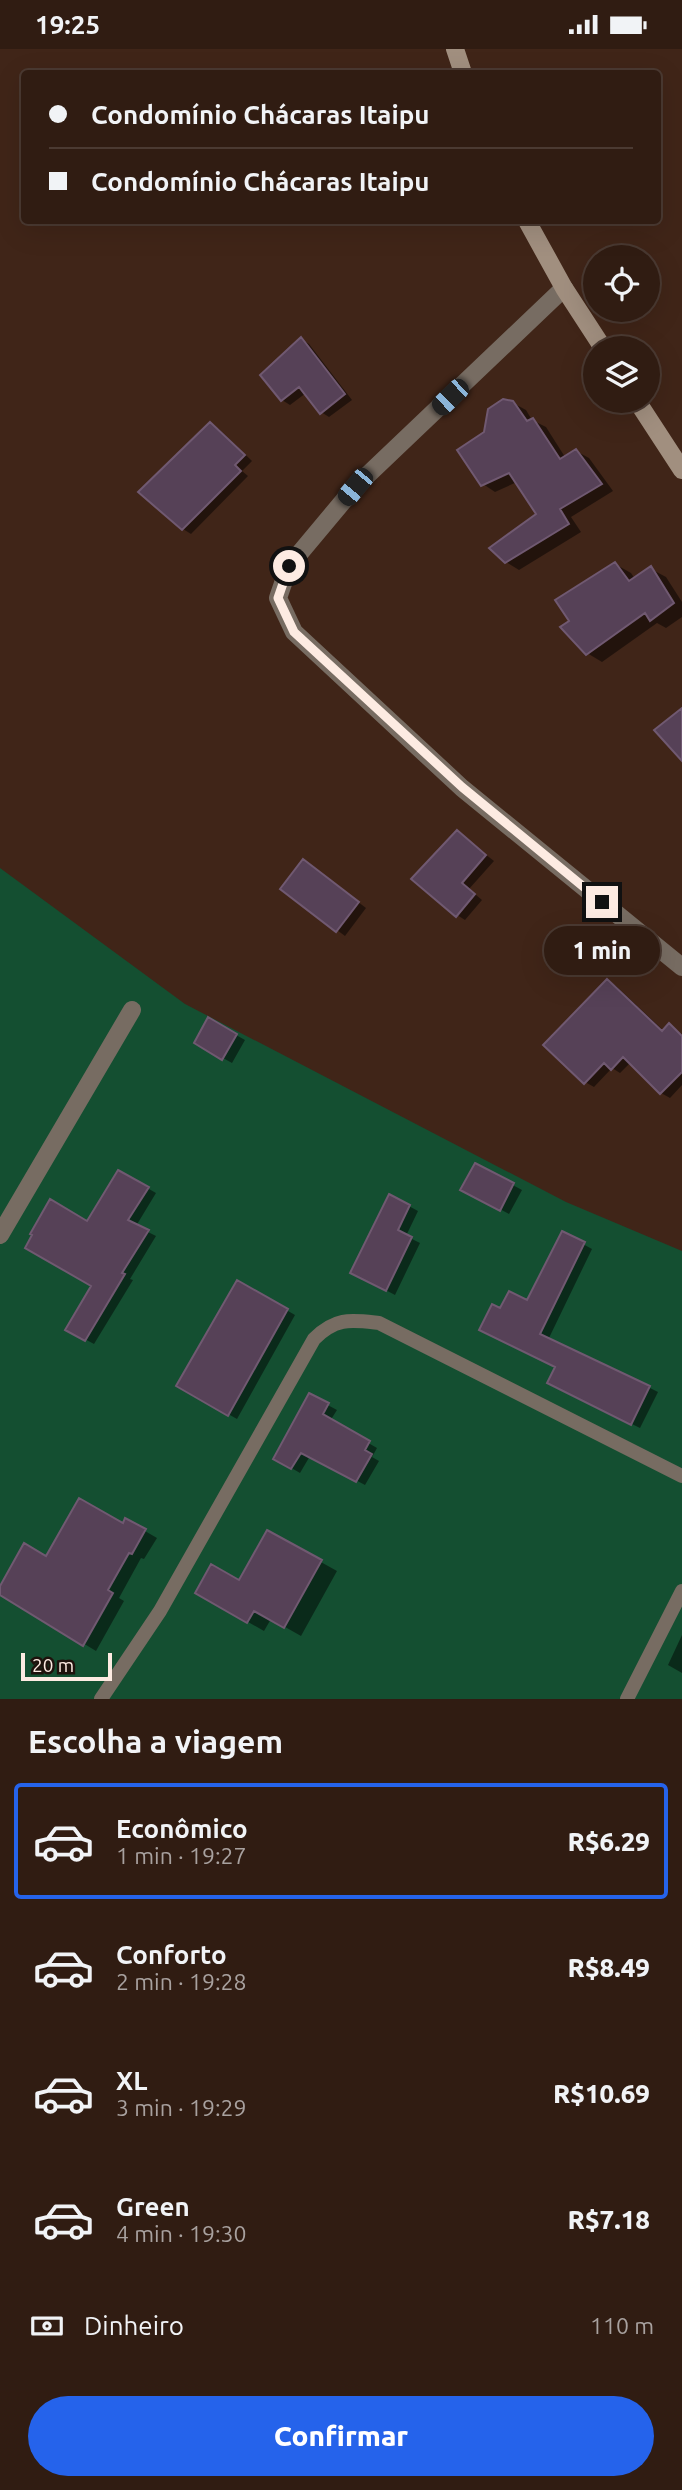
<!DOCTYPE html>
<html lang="pt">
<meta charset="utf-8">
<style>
:root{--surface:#301c12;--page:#3c2920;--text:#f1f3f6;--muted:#a8a19f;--line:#4b3a32;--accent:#2563eb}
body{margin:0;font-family:Ubuntu,sans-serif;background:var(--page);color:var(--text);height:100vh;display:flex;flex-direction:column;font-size:26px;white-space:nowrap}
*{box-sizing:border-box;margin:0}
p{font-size:23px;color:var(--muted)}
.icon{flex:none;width:38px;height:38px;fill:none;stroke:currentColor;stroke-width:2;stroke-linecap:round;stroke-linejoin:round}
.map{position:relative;height:1650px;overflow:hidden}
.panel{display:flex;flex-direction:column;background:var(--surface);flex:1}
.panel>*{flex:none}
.banner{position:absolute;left:21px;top:21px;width:640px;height:154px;border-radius:7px;box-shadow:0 7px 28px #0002,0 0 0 2px var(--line);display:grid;align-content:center;height:154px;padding:0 28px;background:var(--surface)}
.buttons{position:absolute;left:583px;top:196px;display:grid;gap:14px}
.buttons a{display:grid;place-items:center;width:77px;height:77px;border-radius:50%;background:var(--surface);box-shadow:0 7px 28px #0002,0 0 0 2px var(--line);font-size:35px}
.scale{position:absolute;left:21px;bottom:18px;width:91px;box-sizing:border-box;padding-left:7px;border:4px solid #fdebe2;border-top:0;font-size:19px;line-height:24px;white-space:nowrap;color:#fdebe2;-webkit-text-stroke:5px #1e120c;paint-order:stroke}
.end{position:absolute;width:32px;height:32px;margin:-16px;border:9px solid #fdebe2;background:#111;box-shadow:0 0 0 4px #111}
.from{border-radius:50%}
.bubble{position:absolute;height:49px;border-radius:24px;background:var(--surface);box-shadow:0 7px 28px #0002,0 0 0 2px var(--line);font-size:23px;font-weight:800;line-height:49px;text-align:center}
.car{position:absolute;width:21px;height:42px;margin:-21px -10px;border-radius:9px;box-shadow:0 0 5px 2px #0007;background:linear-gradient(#222 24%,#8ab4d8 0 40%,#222 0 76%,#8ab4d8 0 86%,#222 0)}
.banner b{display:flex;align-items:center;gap:24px;height:66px;font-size:26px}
.banner b+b{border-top:2px solid var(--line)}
.banner i{width:18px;height:18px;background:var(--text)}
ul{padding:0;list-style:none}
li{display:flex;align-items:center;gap:21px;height:116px;margin:0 14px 10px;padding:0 14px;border:4px solid transparent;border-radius:7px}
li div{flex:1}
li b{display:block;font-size:26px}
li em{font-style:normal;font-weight:800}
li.selected{border-color:var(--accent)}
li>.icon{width:63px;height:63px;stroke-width:1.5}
h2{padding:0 28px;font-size:32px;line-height:84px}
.pay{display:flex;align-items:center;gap:18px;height:77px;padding:0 28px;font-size:26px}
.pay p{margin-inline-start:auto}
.primary-button{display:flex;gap:14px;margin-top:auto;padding:14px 28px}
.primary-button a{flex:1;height:80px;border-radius:42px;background:var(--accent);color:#fff;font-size:28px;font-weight:800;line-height:80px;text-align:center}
.status{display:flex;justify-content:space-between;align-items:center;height:49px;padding:0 35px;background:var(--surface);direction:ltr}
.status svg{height:19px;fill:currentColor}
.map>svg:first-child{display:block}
.green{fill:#144f31}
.shadow{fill:#0007}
.building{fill:#564157;stroke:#705971;stroke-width:2}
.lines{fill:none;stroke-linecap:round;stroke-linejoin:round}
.lane{stroke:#776c62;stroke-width:14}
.street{stroke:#776c62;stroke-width:18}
.secondary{stroke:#a18f7f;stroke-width:18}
.route{stroke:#fdebe2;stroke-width:9}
</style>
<div class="status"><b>19:25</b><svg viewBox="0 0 49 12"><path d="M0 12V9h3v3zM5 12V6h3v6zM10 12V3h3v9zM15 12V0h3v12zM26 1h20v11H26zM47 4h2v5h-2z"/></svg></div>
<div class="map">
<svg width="682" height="1650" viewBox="0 0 682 1650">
<rect width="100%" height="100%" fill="#402518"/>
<!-- green -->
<path class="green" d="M 0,819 L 185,955 L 566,1153 L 682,1202 L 682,1650 L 0,1650 Z"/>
<!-- shadow -->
<path class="shadow" d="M 301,290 L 309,295 L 352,351 L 329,368 L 321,363 L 306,344 L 290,356 L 282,351 Z
M 513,354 L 526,361 L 532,371 L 546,378 L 565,408 L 576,402 L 589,409 L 613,442 L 571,468 L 581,483 L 519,521 L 506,513 L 538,466 L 517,433 L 495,443 L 483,435 L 486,384 Z
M 210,376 L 219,380 L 252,412 L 242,422 L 248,427 L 191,485 L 183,480 Z
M 615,515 L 631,524 L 635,530 L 651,520 L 666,528 L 682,553 L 682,568 L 666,579 L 657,574 L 602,613 L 587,604 L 571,572 Z
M 457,783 L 494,812 L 469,840 L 482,851 L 465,871 L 457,866 Z
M 311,817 L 366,859 L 345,887 L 282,840 Z
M 608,932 L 616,937 L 664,982 L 669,977 L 682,985 L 682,1036 L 670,1049 L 661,1044 L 631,1013 L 620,1024 L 612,1019 L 594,1038 L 585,1033 Z
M 209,971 L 245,991 L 232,1014 L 196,994 Z
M 476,1116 L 522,1141 L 509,1165 L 463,1140 Z
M 119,1123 L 156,1144 L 136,1177 L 156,1187 L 130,1230 L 133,1231 L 94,1295 L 68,1281 L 93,1236 L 88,1174 Z
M 390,1147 L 418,1162 L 406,1187 L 420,1194 L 395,1246 L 359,1227 Z
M 563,1184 L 592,1200 L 548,1291 L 584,1309 L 586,1307 L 658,1343 L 640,1379 L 557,1338 L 557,1318 L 501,1261 L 528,1253 Z
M 238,1233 L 295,1266 L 237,1370 L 178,1337 Z
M 309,1346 L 337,1361 L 330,1372 L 377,1399 L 372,1408 L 379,1412 L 365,1436 L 310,1407 L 300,1424 L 276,1410 Z
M 126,1471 L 157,1489 L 144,1510 L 141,1509 L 119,1549 L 124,1552 L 96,1602 L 0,1544 L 0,1541 L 47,1509 L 123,1476 Z
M 267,1483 L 337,1522 L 301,1587 L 271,1570 L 264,1582 L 197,1544 L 239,1533 Z
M 682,1586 L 682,1624 L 668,1616 Z"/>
<!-- building -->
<path class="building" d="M 301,288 L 345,345 L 320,365 L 299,338 L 281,352 L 260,326 Z
M 503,350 L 513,352 L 527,372 L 533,369 L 560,410 L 576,400 L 602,435 L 560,460 L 569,475 L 505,514 L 489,499 L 536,465 L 509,424 L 481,437 L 457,401 L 484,383 L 488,360 Z
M 210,373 L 245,406 L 235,416 L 241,422 L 182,481 L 138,443 Z
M 615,513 L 629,532 L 651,517 L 674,554 L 650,572 L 645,564 L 586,606 L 560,578 L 569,572 L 555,551 Z
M 682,659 L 682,712 L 654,681 Z
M 457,781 L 486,806 L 462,834 L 475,845 L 456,868 L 411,830 Z
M 303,810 L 359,853 L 336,883 L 280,840 Z
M 607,930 L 662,982 L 669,974 L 682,987 L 682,1023 L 660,1045 L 623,1008 L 611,1021 L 604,1014 L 584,1035 L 543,996 Z
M 208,968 L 237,985 L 222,1011 L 194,994 Z
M 475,1114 L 514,1134 L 500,1162 L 460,1141 Z
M 118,1121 L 149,1138 L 128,1171 L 149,1181 L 122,1224 L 125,1225 L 85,1292 L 65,1281 L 91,1237 L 25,1199 L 32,1186 L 30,1185 L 50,1150 L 87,1172 Z
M 389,1145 L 410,1156 L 398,1181 L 412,1188 L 386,1242 L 350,1224 Z
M 562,1182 L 585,1193 L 540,1285 L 650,1337 L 631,1376 L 547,1334 L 555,1318 L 479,1281 L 492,1255 L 500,1259 L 509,1242 L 527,1251 Z
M 237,1231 L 288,1260 L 228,1367 L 176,1337 Z
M 309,1344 L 329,1354 L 323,1365 L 370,1392 L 365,1401 L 372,1405 L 356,1433 L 301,1404 L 291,1420 L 273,1410 Z
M 79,1449 L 123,1474 L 125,1469 L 146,1480 L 132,1505 L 129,1504 L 108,1541 L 113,1544 L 83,1597 L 0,1546 L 0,1537 L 24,1494 L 46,1507 Z
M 267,1481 L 322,1511 L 284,1579 L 254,1562 L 247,1574 L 195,1544 L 211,1515 L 239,1531 Z"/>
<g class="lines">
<!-- lane -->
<path class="lane" d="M 101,1650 L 160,1562 L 314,1290 C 336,1268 351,1271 379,1274 L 682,1427
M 627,1650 L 682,1542"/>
<!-- street -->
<path class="street" d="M 564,239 L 355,438 L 289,517 L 278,549 L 294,583 L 462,739 L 682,918
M 0,1186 L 132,961"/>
<!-- secondary -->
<path class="secondary" d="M 455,0 L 463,24
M 527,172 L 564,239 L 603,299
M 637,352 L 682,421"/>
</g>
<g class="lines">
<!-- route -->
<path class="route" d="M 289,517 L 278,549 L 294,583 L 462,738 L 602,853"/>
</g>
</svg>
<div class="buttons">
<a><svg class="icon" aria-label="locate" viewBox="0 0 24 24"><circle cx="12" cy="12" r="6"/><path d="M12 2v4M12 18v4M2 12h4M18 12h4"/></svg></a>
<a><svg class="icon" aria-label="layers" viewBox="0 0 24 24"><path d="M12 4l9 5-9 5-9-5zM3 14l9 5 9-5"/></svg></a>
</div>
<div class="scale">20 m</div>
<i class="end from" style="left:289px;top:517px"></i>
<i class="end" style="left:602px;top:853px"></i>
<div class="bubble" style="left:544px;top:877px;width:116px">1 min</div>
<i class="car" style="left:450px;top:348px;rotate:226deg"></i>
<i class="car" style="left:355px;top:438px;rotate:220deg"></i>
<div class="banner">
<b><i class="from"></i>Condomínio Chácaras Itaipu</b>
<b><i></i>Condomínio Chácaras Itaipu</b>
</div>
</div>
<section class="panel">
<h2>Escolha a viagem</h2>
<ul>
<li class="selected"><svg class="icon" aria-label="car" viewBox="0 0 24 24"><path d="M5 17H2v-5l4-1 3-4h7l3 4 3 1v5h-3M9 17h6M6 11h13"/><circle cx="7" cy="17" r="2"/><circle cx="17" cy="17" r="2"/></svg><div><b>Econômico</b><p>1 min · 19:27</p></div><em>R$6.29</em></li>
<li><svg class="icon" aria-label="car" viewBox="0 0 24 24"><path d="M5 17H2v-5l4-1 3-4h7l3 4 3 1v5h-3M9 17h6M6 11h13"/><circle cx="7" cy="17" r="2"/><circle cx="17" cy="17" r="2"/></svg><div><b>Conforto</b><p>2 min · 19:28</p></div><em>R$8.49</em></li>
<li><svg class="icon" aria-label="car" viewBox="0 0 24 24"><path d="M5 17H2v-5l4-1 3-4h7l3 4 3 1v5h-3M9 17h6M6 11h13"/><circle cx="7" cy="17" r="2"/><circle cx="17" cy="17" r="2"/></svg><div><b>XL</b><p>3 min · 19:29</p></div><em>R$10.69</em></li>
<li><svg class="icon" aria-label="car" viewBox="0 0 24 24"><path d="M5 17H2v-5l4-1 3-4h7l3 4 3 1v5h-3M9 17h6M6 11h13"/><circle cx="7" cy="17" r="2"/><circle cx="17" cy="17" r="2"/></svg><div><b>Green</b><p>4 min · 19:30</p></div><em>R$7.18</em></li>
</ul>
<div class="pay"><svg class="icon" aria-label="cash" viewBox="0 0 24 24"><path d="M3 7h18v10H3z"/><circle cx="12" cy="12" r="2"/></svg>Dinheiro<p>110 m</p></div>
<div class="primary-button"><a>Confirmar</a></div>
</section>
